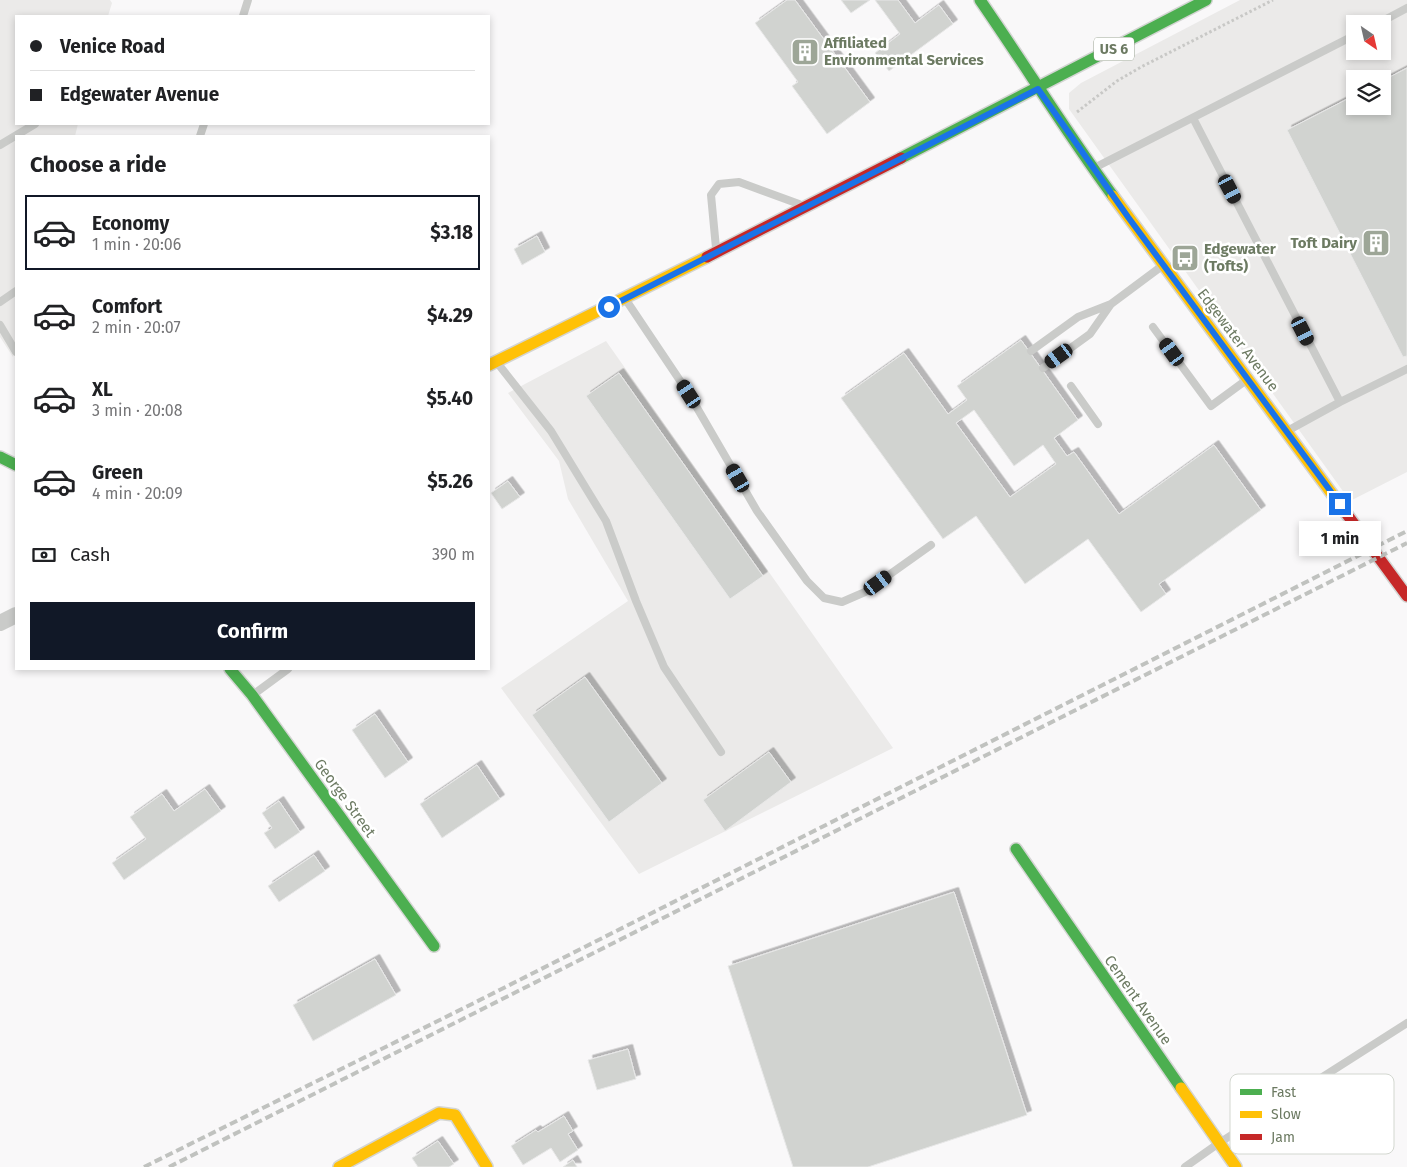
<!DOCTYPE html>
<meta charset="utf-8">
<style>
:root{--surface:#fff;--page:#f6f6f6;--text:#202124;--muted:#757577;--line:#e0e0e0;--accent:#111827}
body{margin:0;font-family:"Fira Sans",sans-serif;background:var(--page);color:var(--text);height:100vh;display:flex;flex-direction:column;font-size:19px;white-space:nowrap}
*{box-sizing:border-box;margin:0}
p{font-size:16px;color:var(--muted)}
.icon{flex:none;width:28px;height:28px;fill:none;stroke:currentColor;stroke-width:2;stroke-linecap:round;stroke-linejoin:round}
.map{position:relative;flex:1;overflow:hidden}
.panel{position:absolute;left:15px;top:135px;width:475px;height:535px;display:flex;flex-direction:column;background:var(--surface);border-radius:0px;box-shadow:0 2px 8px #0003}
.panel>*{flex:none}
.top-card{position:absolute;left:15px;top:15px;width:475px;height:110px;border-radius:0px;box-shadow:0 2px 8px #0003;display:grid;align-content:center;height:110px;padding:0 15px;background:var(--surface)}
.needle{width:32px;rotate:146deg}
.buttons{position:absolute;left:1346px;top:15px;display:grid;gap:10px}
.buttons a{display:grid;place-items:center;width:45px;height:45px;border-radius:0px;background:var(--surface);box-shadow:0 2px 8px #0003;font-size:25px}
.end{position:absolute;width:22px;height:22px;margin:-11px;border:6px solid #1a73e8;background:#fff;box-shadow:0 0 0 2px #fff}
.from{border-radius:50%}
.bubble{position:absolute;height:35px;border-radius:0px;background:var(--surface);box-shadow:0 2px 8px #0003;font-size:16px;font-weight:700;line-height:35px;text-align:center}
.car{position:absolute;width:15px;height:30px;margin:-15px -8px;border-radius:6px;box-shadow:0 0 4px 1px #0007;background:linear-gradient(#222 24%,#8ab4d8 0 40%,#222 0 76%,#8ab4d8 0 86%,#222 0)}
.top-card b{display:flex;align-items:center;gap:18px;height:48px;font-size:19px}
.top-card b+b{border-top:1px solid var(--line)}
.top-card i{width:12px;height:12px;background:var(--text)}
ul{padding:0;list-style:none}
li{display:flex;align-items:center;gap:15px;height:75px;margin:0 10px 8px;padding:0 5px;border:2px solid transparent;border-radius:0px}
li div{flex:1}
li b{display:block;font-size:19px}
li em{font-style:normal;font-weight:700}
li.current{border-color:var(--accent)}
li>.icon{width:45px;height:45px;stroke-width:1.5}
h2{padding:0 15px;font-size:22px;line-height:60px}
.pay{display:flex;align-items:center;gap:12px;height:55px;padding:0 15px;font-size:19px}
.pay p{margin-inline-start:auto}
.button{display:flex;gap:10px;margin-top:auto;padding:10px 15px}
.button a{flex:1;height:58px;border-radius:0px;background:var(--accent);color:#fff;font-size:20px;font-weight:700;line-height:58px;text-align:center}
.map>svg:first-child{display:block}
.built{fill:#ebeae9;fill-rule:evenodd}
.building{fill:#d1d3d0;stroke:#e8e8e8;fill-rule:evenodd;filter:url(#shadow)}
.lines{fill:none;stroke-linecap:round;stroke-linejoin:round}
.fast-casing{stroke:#d4d5d3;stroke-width:14}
.slow-casing{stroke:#d4d5d3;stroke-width:14}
.jam-casing{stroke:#d4d5d3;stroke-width:14}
.path{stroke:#c8c8c6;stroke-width:3;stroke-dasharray:2.5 2.5;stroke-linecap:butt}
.lane{stroke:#cacbc9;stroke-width:8}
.street{stroke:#cacbc9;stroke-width:16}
.fast{stroke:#4caf50;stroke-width:11}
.slow{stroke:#ffc107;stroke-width:11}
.jam{stroke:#c62828;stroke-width:11}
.rail{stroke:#c0c2bf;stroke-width:4;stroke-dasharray:8 4;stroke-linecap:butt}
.route{stroke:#1a73e8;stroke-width:6}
.labels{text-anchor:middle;stroke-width:5;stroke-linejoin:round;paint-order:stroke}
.shield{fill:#fff;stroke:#98a291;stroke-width:1}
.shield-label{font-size:14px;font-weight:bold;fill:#6c7a62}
.poi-label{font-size:15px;font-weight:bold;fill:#6c7a62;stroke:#fff;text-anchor:start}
.street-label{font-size:15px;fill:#6c7a62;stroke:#fff}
.key{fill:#fff;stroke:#d3d7d0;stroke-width:1}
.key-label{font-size:14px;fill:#6c7a62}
</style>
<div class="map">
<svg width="1407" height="1167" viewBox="0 0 1407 1167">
<defs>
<filter id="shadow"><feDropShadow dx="4.5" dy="-4.5" stdDeviation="0" flood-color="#0004"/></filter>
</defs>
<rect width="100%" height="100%" fill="#f9f8f9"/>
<!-- built -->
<path class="built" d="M 0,0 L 110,0 L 112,3 L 108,16 L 16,16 L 16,124 L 78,124 L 75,136 L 16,136 L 16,346 L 13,357 L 0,337 Z
M 1240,0 L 1407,0 L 1407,472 L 1350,501 L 1069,109 L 1069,93 L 1081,83 ZM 1355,24 L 1382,24 L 1382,51 L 1355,51 ZM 1355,79 L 1382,79 L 1382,106 L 1355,106 Z
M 606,341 L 893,748 L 639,874 L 501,688 L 628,601 L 568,499 L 559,461 L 508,393 Z"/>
<!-- building -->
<path class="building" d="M 787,0 L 795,0 L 870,102 L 827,134 L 792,86 L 798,82 L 755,23 Z
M 841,0 L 870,0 L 851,13 Z
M 875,0 L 898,0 L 915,23 L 939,5 L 953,24 L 889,71 L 875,53 L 900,34 Z
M 1407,68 L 1407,356 L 1403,357 L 1287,130 L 1355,95 L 1355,106 L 1382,106 L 1382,81 Z
M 537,236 L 545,252 L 522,265 L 514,249 Z
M 1021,340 L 1078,420 L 1054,438 L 1067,456 L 1074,452 L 1119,514 L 1214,445 L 1261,510 L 1159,584 L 1166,594 L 1141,612 L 1088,539 L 1025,584 L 976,516 L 943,539 L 841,398 L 904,353 L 948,414 L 967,400 L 957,386 ZM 974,410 L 1014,466 L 1043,445 L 1056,464 L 1010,497 L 956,423 Z
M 619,373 L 763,576 L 730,599 L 586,396 Z
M 508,481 L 520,497 L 502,509 L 491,493 Z
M 585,677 L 662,783 L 609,822 L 532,715 Z
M 375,714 L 408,762 L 385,778 L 352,730 Z
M 769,752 L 791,782 L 725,831 L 703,800 Z
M 477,765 L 500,799 L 442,838 L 420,804 Z
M 205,789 L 221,811 L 124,880 L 112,863 L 146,839 L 130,817 L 162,794 L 174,811 Z
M 279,801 L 300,832 L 275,849 L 264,833 L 272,828 L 262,813 Z
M 314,855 L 325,871 L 279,902 L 268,886 Z
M 954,892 L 1027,1115 L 868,1167 L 793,1167 L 728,966 Z
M 375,959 L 396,995 L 313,1041 L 293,1005 Z
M 628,1049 L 636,1079 L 597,1090 L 588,1060 Z
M 564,1116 L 573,1131 L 568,1134 L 578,1150 L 560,1162 L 551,1148 L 523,1165 L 511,1146 L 536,1130 L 538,1132 Z
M 438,1141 L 454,1164 L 449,1167 L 418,1167 L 412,1158 Z
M 573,1160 L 577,1167 L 563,1167 Z"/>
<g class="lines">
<defs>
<path id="fast" d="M 980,0 C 1025,65 1066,132 1113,196
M 901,158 L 1206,0
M 0,457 L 16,465
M 230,669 L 252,695 L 434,946
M 1016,849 L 1181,1088"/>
<path id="slow" d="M 1113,196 L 1346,513
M 489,365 L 707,257
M 1181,1088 L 1236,1167
M 339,1167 L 439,1113 L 455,1115 L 487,1167"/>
<path id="jam" d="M 707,257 L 901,158
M 1346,513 L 1407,596"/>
</defs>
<!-- fast casing -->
<use href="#fast" class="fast-casing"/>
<!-- slow casing -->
<use href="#slow" class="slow-casing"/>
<!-- jam casing -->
<use href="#jam" class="jam-casing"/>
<!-- path -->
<path class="path" d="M 1077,112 L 1117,81 L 1141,67 L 1273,0"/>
<!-- lane -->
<path class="lane" d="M 243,16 L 248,0
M 1377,24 L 1407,8
M 1193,118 L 1340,402
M 200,136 L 204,124
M 0,145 L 35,124
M 1094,168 L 1355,35
M 716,248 L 711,195 L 719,184 L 739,182 L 799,204
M 0,302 L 16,291
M 628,303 L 689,394 L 757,511 L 807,581 L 824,598 L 842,602 L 865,592 L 931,545
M 1111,304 L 1162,266
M 0,325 L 16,352
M 1153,327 L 1211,406 L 1245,381
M 1031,351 L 1078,317 L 1111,304 L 1090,334 L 1043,368
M 499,365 L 551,431 L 606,521 L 636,601 L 664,667 L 721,752
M 1071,386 L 1098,424
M 1289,430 L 1340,402 L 1407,369
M 254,694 L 288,669
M 1185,1167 L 1219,1143 L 1407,1023"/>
<!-- street -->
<path class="street" d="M 0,623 L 16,615"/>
<!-- fast -->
<use href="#fast" class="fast"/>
<!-- slow -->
<use href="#slow" class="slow"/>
<!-- jam -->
<use href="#jam" class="jam"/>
<!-- rail -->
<path class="rail" d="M 144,1167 L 470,1005 L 1407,531
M 169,1167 L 1407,543"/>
</g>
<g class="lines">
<!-- route -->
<path class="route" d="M 609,307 L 1038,89 L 1128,217 L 1340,504"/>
</g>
<!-- icons -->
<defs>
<symbol id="building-square" viewBox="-11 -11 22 22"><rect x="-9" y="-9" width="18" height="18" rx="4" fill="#9da697" stroke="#fff"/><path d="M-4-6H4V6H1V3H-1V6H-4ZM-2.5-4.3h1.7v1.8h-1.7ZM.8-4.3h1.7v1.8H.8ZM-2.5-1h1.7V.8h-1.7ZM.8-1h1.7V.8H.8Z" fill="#fff"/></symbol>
<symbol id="bus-square" viewBox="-11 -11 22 22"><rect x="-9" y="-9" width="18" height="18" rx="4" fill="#9da697" stroke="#fff"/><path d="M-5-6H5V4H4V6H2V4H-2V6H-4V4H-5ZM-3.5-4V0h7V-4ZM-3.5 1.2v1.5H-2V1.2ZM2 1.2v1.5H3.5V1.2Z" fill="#fff"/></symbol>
</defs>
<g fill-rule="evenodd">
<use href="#building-square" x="789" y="36" width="32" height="32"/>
<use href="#building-square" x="1360" y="227" width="32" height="32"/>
<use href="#bus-square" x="1169" y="242" width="32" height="32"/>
</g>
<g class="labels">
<!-- shield labels -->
<rect class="shield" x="1094" y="37.5" width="40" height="23" rx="4"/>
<g class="shield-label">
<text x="1114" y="54">US 6</text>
</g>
<!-- poi labels -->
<g class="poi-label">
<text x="824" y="48">Affiliated<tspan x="824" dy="17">Environmental Services</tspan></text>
<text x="1357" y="248" text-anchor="end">Toft Dairy</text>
<text x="1204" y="254">Edgewater<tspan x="1204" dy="17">(Tofts)</tspan></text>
</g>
<!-- street labels -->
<g class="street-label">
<text transform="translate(1238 340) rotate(53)" y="5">Edgewater Avenue</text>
<text transform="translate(345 798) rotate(54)" y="5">George Street</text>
<text transform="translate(1138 1000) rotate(55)" y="5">Cement Avenue</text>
</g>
</g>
<!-- legend -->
<rect x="1230" y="1074" width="164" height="80" rx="8" class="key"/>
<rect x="1240" y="1089" width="22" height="6" fill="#4caf50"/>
<rect x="1240" y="1111" width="22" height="7" fill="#ffc107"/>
<rect x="1240" y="1134" width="22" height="6" fill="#c62828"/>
<g class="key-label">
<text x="1271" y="1097">Fast</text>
<text x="1271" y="1119">Slow</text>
<text x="1271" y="1142">Jam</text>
</g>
</svg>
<div class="buttons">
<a><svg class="needle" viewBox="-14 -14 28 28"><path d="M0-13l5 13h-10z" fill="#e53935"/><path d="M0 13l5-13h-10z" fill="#757577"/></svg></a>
<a><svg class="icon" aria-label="layers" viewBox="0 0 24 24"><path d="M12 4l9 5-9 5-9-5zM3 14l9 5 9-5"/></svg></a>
</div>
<i class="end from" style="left:609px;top:307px"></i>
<i class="end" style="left:1340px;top:504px"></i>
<div class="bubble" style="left:1299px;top:521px;width:82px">1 min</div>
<i class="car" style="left:1230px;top:189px;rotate:152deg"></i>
<i class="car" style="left:1303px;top:331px;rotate:153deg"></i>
<i class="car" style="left:1172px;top:352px;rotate:324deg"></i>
<i class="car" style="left:1059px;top:356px;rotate:234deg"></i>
<i class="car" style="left:689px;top:394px;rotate:327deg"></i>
<i class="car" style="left:738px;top:478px;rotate:330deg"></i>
<i class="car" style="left:878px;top:583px;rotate:54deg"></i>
<div class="top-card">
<b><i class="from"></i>Venice Road</b>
<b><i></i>Edgewater Avenue</b>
</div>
<section class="panel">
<h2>Choose a ride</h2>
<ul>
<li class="current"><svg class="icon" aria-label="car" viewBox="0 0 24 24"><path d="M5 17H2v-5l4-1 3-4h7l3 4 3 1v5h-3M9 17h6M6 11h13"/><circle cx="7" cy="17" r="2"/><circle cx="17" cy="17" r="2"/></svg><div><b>Economy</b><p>1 min · 20:06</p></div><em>$3.18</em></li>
<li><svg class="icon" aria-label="car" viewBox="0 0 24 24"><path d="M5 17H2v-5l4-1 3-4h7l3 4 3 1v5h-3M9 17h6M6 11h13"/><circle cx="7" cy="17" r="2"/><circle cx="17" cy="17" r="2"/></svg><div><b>Comfort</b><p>2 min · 20:07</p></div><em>$4.29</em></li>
<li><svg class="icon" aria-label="car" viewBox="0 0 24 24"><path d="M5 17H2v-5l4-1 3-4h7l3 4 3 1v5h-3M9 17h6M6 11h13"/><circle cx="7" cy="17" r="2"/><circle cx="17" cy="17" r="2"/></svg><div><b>XL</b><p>3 min · 20:08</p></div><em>$5.40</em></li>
<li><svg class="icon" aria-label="car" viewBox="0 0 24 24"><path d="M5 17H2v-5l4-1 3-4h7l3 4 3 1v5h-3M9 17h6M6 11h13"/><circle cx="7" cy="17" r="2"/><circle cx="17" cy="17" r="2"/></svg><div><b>Green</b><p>4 min · 20:09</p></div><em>$5.26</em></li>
</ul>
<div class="pay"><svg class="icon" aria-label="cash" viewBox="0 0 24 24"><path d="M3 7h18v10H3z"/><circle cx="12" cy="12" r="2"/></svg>Cash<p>390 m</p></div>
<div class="button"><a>Confirm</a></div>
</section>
</div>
